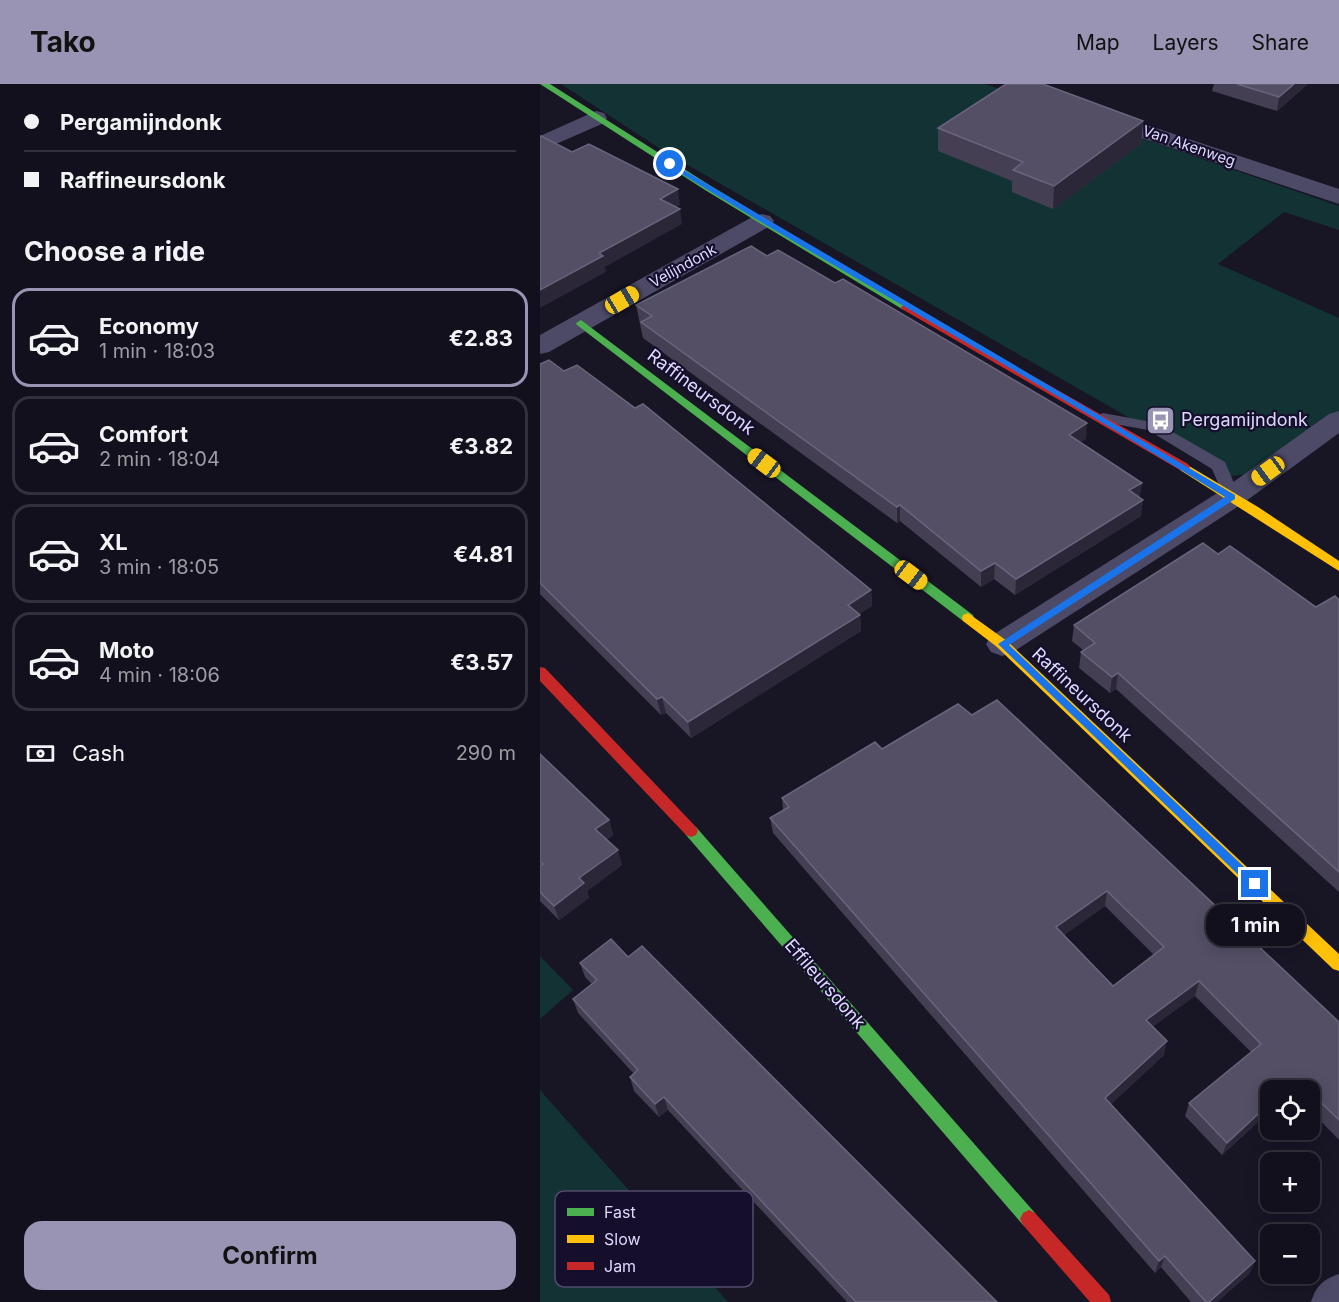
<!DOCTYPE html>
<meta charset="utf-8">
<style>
:root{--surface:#12101c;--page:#1b1925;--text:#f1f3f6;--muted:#9c9da3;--line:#31303b;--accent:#9994b3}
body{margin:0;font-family:Inter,sans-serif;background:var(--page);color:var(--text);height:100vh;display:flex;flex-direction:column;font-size:22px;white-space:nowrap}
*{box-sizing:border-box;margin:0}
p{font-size:20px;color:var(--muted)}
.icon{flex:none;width:33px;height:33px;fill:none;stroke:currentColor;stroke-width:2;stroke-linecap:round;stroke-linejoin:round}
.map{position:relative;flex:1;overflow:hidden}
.side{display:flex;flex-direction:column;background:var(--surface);width:540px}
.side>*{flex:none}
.hud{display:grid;align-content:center;height:132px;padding:0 24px;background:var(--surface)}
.controls{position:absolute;left:720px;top:996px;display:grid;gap:12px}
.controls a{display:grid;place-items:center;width:60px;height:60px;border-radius:12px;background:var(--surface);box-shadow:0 3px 15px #0003,0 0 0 2px var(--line);font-size:30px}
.end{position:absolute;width:27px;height:27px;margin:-14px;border:8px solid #1a73e8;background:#fff;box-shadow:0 0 0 3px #fff}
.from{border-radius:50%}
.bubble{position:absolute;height:42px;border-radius:18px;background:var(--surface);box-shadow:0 3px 15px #0003,0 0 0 2px var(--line);font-size:20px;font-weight:700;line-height:42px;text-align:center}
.car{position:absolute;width:18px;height:36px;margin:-18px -9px;border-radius:8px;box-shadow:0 0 4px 2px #0007;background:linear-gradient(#f5c518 24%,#345 0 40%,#f5c518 0 76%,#345 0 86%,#f5c518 0)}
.hud b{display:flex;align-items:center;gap:21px;height:57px;font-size:22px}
.hud b+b{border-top:2px solid var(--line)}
.hud i{width:15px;height:15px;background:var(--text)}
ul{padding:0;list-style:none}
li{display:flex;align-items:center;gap:18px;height:99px;margin:0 12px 9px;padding:0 12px;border:3px solid var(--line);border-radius:18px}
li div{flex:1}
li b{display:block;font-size:22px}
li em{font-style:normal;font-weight:700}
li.on{border-color:var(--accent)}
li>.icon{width:54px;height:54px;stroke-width:1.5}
h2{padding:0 24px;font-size:27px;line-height:72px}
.pay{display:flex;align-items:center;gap:15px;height:66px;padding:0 24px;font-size:22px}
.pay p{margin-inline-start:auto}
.primary-button{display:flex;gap:12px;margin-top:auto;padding:12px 24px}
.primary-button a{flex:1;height:69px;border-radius:18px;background:var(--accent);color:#111;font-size:24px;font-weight:700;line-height:69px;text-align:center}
header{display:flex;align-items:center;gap:36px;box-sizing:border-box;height:84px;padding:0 30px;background:var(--accent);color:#111}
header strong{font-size:28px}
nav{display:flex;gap:33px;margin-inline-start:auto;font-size:21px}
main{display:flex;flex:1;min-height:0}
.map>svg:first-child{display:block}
.green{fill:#123234}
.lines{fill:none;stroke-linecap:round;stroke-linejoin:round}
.lane{fill:#4c4a66;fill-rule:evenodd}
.street{fill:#4c4a66;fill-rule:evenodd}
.fast{fill:#4caf50;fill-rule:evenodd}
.slow{fill:#ffc107;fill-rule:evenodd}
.jam{fill:#c62828;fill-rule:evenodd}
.wall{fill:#443f53;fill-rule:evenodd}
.shaded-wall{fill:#2b2739}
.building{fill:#544f65;stroke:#6a657e;stroke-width:1.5;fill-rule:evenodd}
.route{fill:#1a73e8}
.labels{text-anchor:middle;stroke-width:4.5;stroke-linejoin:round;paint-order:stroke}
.far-street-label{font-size:15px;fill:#dfd9ff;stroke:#150f2b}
.street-label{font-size:18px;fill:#dfd9ff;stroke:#150f2b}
.poi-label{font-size:18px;fill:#dfd9ff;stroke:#150f2b;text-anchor:start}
.key{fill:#150f2b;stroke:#524c6b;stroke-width:1.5}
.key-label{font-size:16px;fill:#dfd9ff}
</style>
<header>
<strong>Tako</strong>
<nav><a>Map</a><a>Layers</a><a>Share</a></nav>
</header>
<main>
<section class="side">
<div class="hud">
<b><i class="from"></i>Pergamijndonk</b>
<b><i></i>Raffineursdonk</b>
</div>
<h2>Choose a ride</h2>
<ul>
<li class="on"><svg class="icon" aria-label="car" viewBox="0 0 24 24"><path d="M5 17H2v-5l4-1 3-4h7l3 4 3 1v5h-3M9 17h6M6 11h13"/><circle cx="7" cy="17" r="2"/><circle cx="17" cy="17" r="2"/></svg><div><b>Economy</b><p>1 min · 18:03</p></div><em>€2.83</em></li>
<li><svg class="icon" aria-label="car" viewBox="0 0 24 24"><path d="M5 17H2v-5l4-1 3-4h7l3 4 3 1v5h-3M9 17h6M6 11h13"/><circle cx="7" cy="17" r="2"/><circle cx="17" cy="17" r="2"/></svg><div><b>Comfort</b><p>2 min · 18:04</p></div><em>€3.82</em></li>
<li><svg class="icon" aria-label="car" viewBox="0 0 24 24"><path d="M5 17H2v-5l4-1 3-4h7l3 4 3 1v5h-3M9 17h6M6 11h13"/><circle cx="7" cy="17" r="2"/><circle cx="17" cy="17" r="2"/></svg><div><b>XL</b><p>3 min · 18:05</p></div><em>€4.81</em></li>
<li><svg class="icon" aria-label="car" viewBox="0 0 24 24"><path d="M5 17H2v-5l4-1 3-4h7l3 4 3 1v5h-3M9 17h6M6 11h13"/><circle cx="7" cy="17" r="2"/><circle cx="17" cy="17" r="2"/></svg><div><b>Moto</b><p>4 min · 18:06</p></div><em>€3.57</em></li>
</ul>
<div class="pay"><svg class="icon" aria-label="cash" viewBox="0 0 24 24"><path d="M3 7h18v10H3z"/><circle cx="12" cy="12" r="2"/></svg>Cash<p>290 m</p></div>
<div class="primary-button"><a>Confirm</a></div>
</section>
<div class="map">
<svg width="799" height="1218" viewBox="0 0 799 1218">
<rect width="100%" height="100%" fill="#181525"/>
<!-- green -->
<path class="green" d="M 21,0 L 445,0 L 799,122 L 799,146 L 744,128 L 678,180 L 799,234 L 799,328 L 711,390 L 691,392 L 125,68 Z
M 0,872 L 33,906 L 0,935 Z
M 0,1006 L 188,1218 L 0,1218 Z"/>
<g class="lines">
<!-- lane -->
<path class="lane" d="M 563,329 L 617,339 L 685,378 L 700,413 L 698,417 L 686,417 L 672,385 L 608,346 L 558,337 L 555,334 L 558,331 Z"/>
<!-- street -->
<path class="street" d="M 559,25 L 799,105 L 799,120 L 551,37 L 548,32 L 551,27 Z
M 56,27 L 64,29 L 67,34 L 64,39 L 0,67 L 0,52 Z
M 222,130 L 230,132 L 234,137 L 230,142 L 9,268 L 0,270 L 0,251 L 214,132 Z
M 799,327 L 799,349 L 702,420 L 473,568 L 462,572 L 451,568 L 446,560 L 451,552 L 682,406 L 789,330 Z
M 799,1190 L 799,1218 L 771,1218 C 777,1201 782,1196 799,1190 Z"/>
<!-- fast -->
<path class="fast" d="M 0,0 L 10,0 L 171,102 L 371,223 L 366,226 L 362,225 L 165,106 Z
M 41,236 L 433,531 L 434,534 L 433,537 L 423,537 L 37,241 L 36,239 Z
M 151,741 L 156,743 L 495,1129 L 498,1135 L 495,1141 L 489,1144 L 483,1141 L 146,751 L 144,747 L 146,743 Z"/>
<!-- slow -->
<path class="slow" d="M 644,379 L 718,423 L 799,477 L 799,487 L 640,386 L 638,383 Z
M 428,529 L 467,557 L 799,870 L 799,887 L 793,885 L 457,563 L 423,537 L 422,534 L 423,531 Z"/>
<!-- jam -->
<path class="jam" d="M 366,220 L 648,380 L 650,383 L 648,386 L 640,386 L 362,225 L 361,223 Z
M 0,583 L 5,584 L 156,743 L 158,747 L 156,751 L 151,753 L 146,751 L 0,597 Z
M 489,1126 L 495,1129 L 569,1211 L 571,1218 L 550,1218 L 483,1141 L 480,1135 L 483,1129 Z"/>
</g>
<!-- wall -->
<path class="wall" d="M 674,0 L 768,0 L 737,27 L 672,7 Z
M 603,37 L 601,60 L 513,125 L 472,108 L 472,97 L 398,67 L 398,44 Z
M 96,221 L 546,355 L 540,358 L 602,399 L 599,414 L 601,432 L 475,511 L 454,495 L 441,503 L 360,437 L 357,439 L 103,254 Z
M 0,280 L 24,287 L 331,506 L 332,522 L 319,530 L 320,531 L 321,547 L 151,654 L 126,629 L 121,631 L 0,510 Z
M 678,470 L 776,523 L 799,516 L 799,808 L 576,605 L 570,609 L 539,584 L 541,568 L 543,566 L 532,557 L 534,541 Z
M 342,665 L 799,938 L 799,1056 L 770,1026 L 770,1006 L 730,1006 L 730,1027 L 682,1071 L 645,1032 L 649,1019 L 711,968 L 655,912 L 613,942 L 624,971 L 571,1020 L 710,1189 L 677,1218 L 651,1218 L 621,1183 L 615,1189 L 233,749 L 230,734 L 243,726 L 242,714 ZM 565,822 L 614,871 L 573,902 L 524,851 Z
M 0,670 L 69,736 L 73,751 L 66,756 L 82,781 L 47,807 L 49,814 L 19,836 L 0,817 Z
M 88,873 L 457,1218 L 307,1218 L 128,1026 L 119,1033 L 94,1007 L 90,993 L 94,990 L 38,929 L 33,915 L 52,900 L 45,893 L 40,879 Z"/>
<!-- shaded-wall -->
<path class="shaded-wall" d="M 754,0 L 768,0 L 737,27 L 739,13 Z
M 603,37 L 601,60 L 513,125 L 514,102 Z
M 138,105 L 140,121 L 123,130 L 120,115 Z
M 140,125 L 142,140 L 65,183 L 66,188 L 0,224 L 0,206 L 59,169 Z
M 547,339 L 546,355 L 527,367 L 529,351 Z
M 602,399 L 599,415 L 589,406 Z
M 603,416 L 601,432 L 475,511 L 476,495 Z
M 360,421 L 360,437 L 357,439 L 357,423 Z
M 455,479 L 454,495 L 441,503 L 441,487 Z
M 331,506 L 332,522 L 309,537 L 308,521 Z
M 320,531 L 321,547 L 151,654 L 148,638 Z
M 578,589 L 576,605 L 570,609 L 572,593 Z
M 122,613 L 126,629 L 121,631 L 117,615 Z
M 69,736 L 73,751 L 59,761 L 55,745 Z
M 78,766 L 82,781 L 47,807 L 49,814 L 19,836 L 14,822 L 39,794 Z
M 567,807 L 565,822 L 514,858 L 516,843 Z
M 659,897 L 655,912 L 603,950 L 606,936 Z
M 627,957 L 624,971 L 563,1027 L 565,1014 Z
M 757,995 L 752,1006 L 744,1006 Z
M 124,1013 L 128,1026 L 119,1033 L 115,1020 Z
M 730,1019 L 730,1027 L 682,1071 L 687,1059 Z
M 625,1172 L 621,1183 L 615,1189 L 619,1177 Z
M 715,1177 L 710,1189 L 677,1218 L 669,1218 Z"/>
<!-- building -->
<path class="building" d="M 466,0 L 503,0 L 603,37 L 514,102 L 473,86 L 483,78 L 398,44 Z
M 697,0 L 754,0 L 739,13 Z
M 1,52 L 32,68 L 49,60 L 138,105 L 120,115 L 140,125 L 59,169 L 63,172 L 0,206 L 0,53 Z
M 211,162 L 227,172 L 238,166 L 295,199 L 303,195 L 547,339 L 529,351 L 602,399 L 589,406 L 603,416 L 476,495 L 455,479 L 441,487 L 360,421 L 357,423 L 101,238 L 112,232 L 96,221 Z
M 9,276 L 24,287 L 37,281 L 95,324 L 103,320 L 331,506 L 308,521 L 320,531 L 148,638 L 122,613 L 117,615 L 0,499 L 0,280 Z
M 663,459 L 678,470 L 690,462 L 776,523 L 795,512 L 799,516 L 799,788 L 578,589 L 572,593 L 541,568 L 555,559 L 534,541 Z
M 457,616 L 799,938 L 799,1036 L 757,995 L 744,1006 L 730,1006 L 730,1019 L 687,1059 L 649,1019 L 721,960 L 659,897 L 606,936 L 627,957 L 565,1014 L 715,1177 L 669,1218 L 666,1218 L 625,1172 L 619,1177 L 230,734 L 249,723 L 242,714 L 335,658 L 342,665 L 418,620 L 432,631 ZM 567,807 L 624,863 L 573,902 L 516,843 Z
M 0,670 L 69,736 L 55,745 L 78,766 L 39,794 L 44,799 L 14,822 L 0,808 L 0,782 L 3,780 L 0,778 Z
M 71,855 L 88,873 L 102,862 L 457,1218 L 316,1218 L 124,1013 L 115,1020 L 90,993 L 98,986 L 33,915 L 57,896 L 40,879 Z"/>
<!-- route -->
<path class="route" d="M 130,78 L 695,411 L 695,415 L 469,561 L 719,797 L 719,803 L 711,803 L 458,560 L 685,413 C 501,299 312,195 127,81 Z"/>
<!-- icons -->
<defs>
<symbol id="bus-square" viewBox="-11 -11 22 22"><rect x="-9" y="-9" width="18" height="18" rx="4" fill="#9994b3" stroke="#150f2b"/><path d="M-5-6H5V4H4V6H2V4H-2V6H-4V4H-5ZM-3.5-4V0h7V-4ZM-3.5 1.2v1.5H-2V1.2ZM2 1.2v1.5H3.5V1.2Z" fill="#fff"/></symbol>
</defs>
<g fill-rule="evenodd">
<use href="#bus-square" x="604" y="320" width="33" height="33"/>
</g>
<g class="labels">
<!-- far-street labels -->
<g class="far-street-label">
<text transform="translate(649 62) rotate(19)" y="5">Van Akenweg</text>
<text transform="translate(143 182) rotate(-29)" y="5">Velijndonk</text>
</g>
<!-- street labels -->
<g class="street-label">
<text transform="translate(161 308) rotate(37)" y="6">Raffineursdonk</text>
<text transform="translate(542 611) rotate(43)" y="6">Raffineursdonk</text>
<text transform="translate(285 900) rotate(49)" y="6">Effileursdonk</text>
</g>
<!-- poi labels -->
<g class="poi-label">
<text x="641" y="342">Pergamijndonk</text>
</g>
</g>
<!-- legend -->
<rect x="15" y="1107" width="198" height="96" rx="9" class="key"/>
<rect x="27" y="1124" width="27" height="8" fill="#4caf50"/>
<rect x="27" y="1151" width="27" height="8" fill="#ffc107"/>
<rect x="27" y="1178" width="27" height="8" fill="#c62828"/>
<g class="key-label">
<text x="64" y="1134">Fast</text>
<text x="64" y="1161">Slow</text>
<text x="64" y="1188">Jam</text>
</g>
</svg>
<div class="controls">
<a><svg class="icon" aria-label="locate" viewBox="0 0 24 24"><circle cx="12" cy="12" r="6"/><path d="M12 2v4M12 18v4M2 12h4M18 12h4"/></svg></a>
<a>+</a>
<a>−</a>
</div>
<i class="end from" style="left:130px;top:80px"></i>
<i class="end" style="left:715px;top:800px"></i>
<div class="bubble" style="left:666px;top:820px;width:99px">1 min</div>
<i class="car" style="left:82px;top:216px;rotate:60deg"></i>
<i class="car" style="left:224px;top:379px;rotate:307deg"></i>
<i class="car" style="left:728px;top:387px;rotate:234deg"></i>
<i class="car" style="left:371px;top:491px;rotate:127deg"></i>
</div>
</main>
